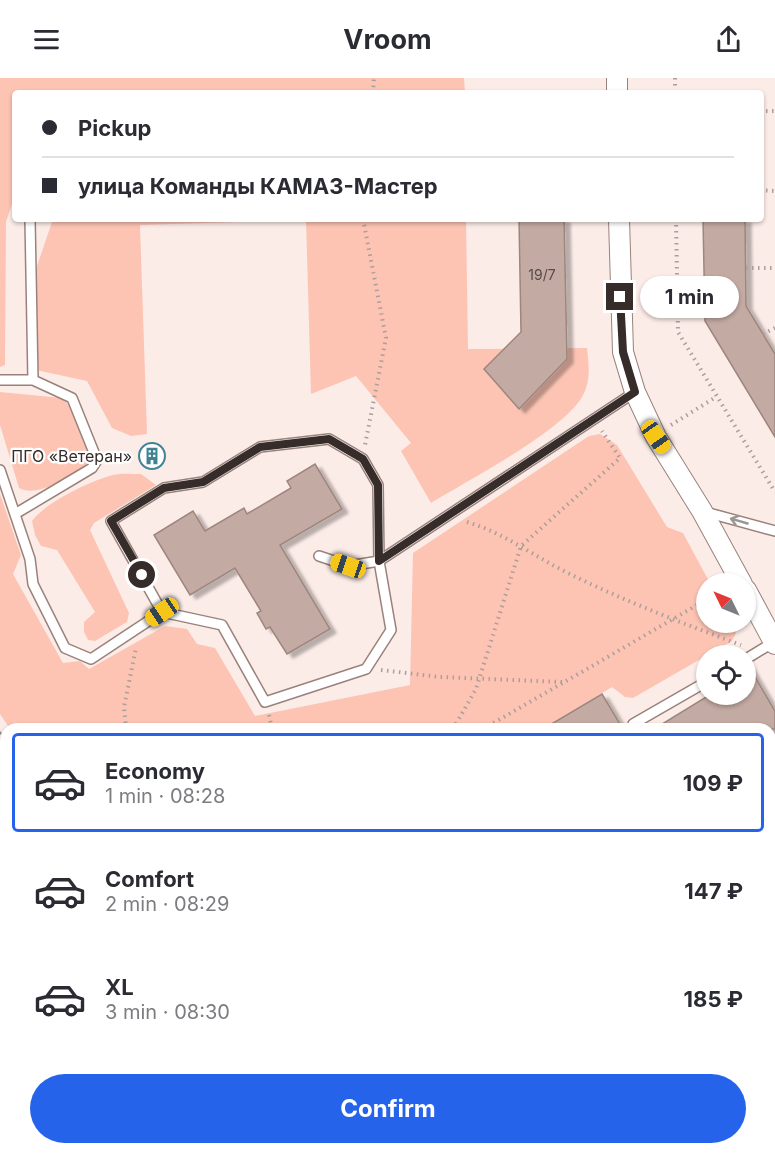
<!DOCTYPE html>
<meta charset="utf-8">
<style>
:root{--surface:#fff;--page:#f2f2f3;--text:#2b2b33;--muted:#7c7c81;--line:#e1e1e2;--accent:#2563eb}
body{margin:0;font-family:Inter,sans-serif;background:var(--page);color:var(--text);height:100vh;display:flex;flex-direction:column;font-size:22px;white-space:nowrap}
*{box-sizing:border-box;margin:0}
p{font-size:20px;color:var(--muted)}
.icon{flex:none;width:33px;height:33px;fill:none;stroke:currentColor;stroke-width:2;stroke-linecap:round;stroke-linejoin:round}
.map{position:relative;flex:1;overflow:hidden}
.panel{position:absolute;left:0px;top:645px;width:776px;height:432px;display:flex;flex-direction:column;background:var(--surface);border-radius:18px 18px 0 0;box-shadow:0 2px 4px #0004}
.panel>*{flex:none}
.top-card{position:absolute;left:12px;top:12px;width:752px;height:132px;border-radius:6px;box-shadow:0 2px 4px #0004;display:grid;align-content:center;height:132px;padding:0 30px;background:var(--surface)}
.needle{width:39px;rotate:313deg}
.buttons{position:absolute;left:696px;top:495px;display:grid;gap:12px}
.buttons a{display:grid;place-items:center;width:60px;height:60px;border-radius:50%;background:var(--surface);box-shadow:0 2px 4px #0004;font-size:30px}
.end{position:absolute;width:27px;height:27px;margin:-14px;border:8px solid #362c29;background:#fff;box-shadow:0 0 0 3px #fff}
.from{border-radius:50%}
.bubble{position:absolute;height:42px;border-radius:21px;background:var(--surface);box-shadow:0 2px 4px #0004;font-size:20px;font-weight:700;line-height:42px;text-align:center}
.car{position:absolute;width:18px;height:36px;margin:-18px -9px;border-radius:8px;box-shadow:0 0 4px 2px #0007;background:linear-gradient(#f5c518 24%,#345 0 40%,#f5c518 0 76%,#345 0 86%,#f5c518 0)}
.top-card b{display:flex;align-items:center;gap:21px;height:57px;font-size:22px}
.top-card b+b{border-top:2px solid var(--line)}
.top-card i{width:15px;height:15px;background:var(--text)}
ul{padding:10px 0 0;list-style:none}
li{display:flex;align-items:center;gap:18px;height:99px;margin:0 12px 9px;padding:0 18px;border:3px solid transparent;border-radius:6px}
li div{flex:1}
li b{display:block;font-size:22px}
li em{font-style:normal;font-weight:700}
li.selected{border-color:var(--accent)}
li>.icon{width:54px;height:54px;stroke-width:1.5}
.button{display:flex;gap:12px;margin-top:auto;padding:12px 30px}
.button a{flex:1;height:69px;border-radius:36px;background:var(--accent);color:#fff;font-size:24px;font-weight:700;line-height:69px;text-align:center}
header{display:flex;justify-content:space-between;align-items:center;height:78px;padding:0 30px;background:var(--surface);font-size:27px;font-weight:700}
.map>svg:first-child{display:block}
.green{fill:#fdc4b4}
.building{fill:#c3aaa3;stroke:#9e867f;stroke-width:1.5;filter:url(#shadow)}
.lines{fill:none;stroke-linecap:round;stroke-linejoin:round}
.lane-casing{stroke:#9a827b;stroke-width:12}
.street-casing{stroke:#9a827b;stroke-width:22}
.secondary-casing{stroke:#9a827b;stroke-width:30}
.path{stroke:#ac9e9b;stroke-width:4;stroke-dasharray:1.5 4.5;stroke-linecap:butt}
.lane{stroke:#fff;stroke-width:9}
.street{stroke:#fff;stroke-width:20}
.secondary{stroke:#fff;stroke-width:27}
.tram{stroke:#968985;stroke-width:1.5}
.oneway{stroke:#9a9694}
.route{stroke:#362c29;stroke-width:8}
.labels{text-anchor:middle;stroke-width:4.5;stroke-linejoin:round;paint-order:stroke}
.number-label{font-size:14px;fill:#594c48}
.poi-label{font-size:16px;fill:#362c29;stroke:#fff;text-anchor:end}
</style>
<header><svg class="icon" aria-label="menu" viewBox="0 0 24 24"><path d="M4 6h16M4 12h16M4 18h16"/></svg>Vroom<svg class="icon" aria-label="share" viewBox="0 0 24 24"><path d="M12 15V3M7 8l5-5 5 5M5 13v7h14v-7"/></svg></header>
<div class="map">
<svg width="775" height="1077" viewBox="0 0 775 1077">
<defs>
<filter id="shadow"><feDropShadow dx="6" dy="4" stdDeviation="1.5" flood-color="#0004"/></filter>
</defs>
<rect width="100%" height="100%" fill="#fcece8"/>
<!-- green -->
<path class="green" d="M 0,0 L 464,0 L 465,15 L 15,15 L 15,117 L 6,144 L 5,287 L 0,289 Z
M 53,141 L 466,141 L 468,271 L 587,270 C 589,288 591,303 582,319 C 561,354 469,402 431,425 L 401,373 L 411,365 L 356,298 L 311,316 L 306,142 L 140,147 L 147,356 L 131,358 L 112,350 L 87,303 L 36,292 L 37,188 Z
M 0,314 L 62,320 L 75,333 L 91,381 C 79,396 37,421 19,410 L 0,347 Z
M 600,356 L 617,367 L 667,449 L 683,455 L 710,505 L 706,506 L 706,544 L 731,545 L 736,555 L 732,563 L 633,620 L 625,619 L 612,609 L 543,651 L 10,651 L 0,636 L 0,416 L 21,477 L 13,496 L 63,585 L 80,583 L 89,591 L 165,548 L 187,551 L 197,566 L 215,570 L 255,638 L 410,607 L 413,475 L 589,358 Z
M 141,396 L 156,407 L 94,445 L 90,452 L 129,535 L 127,544 L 95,563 L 88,562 L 84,554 L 84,544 L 95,534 L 57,472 L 41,468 L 35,457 L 32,443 C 46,424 90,403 113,397 C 122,395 132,396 141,396 Z
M 0,690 L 6,699 L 6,787 L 0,778 Z
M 0,888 L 6,895 L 6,1023 L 0,1013 Z
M 34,1071 L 113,1071 L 117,1077 L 38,1077 Z"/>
<!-- building -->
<path class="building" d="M 519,141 L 564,141 L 567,281 L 519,331 L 484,291 L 521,254 Z
M 703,141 L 745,141 L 746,228 L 775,276 L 775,359 L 705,243 Z
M 315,386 L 342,431 L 280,467 L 330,551 L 287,576 L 270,549 L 266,551 L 257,535 L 261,533 L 235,490 L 190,517 L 154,457 L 193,433 L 205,453 L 244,430 L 247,436 L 291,410 L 287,403 Z
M 748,587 L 775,633 L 775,651 L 654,651 L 711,616 L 746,616 L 746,588 Z
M 602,616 L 623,651 L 543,651 Z"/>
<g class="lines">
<defs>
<path id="lane" d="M 0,302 L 33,302 L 30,141
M 0,392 L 30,481 L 33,506 L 65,570 L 91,581 L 162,534 L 222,547 L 265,624 L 366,591 L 391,552 L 379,483 L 378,407 L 363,381 L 329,361 L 260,369 L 203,404 L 164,410 L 111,443 L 162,534
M 705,434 L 775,453
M 15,436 L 92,390 L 97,382 L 72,320 L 33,302
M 319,478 L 349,488 L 379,483 L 635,314
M 746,581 L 774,564
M 633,646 L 706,604
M 559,1077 L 565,1071"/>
<path id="street" d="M 617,0 L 617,15
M 619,141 L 623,274 L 635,314 L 656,359 L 702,433 L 742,506
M 746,512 L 775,566"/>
<path id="secondary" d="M 0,831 L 6,841
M 0,1054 L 6,1064
M 148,1071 L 152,1077
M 758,1077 L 768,1071"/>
</defs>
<!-- lane casing -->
<use href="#lane" class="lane-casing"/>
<!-- street casing -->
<use href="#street" class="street-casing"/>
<!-- secondary casing -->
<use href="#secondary" class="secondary-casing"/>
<!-- path -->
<path class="path" d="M 675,0 L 675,15
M 373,15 L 374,0
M 760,33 L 775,33
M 760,112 L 775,113
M 363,141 L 386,260 L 365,367
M 676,141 L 678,254 L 775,414
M 746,190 L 775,190
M 763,256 L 775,250
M 671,347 L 716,319
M 467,444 C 505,455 536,480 572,497 C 627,524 684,546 741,567
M 381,592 L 440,599 L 562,604
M 269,637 L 272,651
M 126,651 L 124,629 L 136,570
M 453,651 L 476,611 L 521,468 L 620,380 L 602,353
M 483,651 L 706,522
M 770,1033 L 775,1030
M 186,1071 L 190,1077
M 235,1071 L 239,1077
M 315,1071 L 318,1077
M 444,1071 L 448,1077
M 258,1077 L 267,1071
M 433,1077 L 444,1071
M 695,1077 L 705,1071"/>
<!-- lane -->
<use href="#lane" class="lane"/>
<!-- street -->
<use href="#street" class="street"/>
<!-- secondary -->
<use href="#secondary" class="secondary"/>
<!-- tram -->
<path class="tram" d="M 0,654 L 6,664
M 0,674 L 6,684
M 246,1071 L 250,1077
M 258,1071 L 262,1077"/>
</g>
<!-- one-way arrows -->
<defs><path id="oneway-shaft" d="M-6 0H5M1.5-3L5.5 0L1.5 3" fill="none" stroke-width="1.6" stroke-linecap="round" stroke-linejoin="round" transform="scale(1.5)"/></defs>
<use class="oneway" href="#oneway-shaft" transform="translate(739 443) rotate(-164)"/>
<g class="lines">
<!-- route -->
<path class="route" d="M 142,497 L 111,443 L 164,410 L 203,404 L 260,369 L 329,361 L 363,381 L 378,407 L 379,483 L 635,314 L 623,274 L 620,219"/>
</g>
<!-- icons -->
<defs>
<symbol id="building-ring" viewBox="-11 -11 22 22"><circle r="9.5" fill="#fff" stroke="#408493" stroke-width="1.5"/><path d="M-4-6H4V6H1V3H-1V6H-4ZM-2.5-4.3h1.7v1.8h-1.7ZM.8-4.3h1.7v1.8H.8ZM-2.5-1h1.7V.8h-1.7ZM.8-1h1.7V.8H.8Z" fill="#408493"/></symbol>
</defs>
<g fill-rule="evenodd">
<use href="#building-ring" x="137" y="363" width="30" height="30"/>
</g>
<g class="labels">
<!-- number labels -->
<g class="number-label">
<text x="542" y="202">19/7</text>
</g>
<!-- poi labels -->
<g class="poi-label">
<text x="132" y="384">ПГО «Ветеран»</text>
</g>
</g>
</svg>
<div class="buttons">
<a><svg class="needle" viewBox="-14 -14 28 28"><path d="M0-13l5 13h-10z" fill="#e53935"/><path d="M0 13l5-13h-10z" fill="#7c7c81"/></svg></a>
<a><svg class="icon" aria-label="locate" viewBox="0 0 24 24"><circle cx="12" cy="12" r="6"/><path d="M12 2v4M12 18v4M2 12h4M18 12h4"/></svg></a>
</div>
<i class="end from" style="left:142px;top:497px"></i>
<i class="end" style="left:620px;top:219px"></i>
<div class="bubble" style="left:640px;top:198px;width:99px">1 min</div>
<i class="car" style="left:656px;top:359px;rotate:145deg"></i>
<i class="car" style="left:348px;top:488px;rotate:289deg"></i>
<i class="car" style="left:162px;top:534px;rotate:236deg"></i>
<div class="top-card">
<b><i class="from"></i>Pickup</b>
<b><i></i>улица Команды КАМАЗ-Мастер</b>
</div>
<section class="panel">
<ul>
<li class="selected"><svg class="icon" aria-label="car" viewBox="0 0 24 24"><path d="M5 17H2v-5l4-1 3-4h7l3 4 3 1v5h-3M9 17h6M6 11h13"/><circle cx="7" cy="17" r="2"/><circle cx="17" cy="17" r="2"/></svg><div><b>Economy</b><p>1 min · 08:28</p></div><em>109 ₽</em></li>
<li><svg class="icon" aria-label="car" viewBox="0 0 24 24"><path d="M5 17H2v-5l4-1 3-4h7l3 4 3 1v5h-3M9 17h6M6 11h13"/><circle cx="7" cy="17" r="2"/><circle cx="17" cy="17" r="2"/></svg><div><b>Comfort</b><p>2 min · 08:29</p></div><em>147 ₽</em></li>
<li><svg class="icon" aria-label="car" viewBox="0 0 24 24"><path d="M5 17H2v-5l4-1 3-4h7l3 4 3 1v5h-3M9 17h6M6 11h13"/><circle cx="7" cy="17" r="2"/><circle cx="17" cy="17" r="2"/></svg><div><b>XL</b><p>3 min · 08:30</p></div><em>185 ₽</em></li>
</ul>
<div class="button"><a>Confirm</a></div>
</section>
</div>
